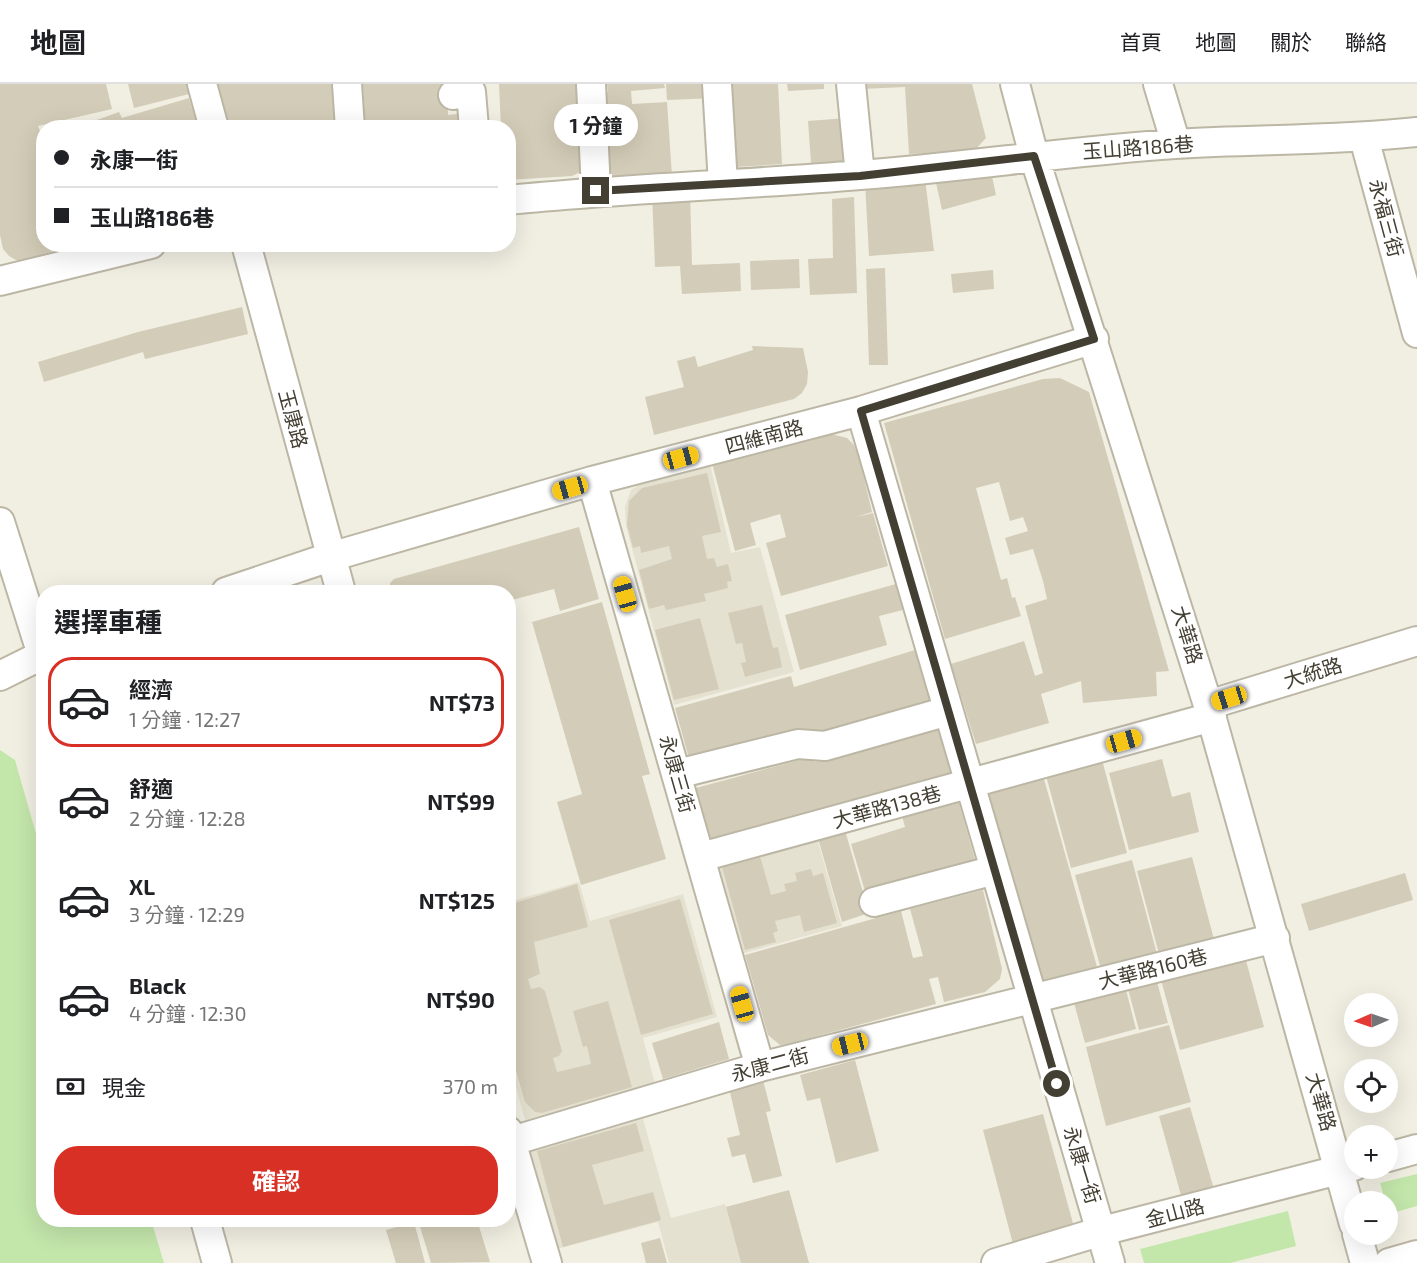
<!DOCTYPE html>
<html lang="zh-TW">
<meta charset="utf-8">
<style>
:root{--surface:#fff;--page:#f2f2f2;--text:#202124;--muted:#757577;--line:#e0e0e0;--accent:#d93025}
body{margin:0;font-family:"Exo 2","Noto Sans TC",sans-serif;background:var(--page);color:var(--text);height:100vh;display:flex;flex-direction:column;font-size:22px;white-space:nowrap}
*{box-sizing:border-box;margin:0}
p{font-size:20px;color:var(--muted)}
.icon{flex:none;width:33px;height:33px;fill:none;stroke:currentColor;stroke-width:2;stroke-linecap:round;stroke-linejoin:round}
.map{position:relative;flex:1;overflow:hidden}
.side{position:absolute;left:36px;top:501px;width:480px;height:642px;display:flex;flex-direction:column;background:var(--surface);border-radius:24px;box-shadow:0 6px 24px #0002}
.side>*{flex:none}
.hud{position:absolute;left:36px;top:36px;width:480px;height:132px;border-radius:24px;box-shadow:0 6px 24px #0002;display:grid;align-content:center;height:132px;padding:0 18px;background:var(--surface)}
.needle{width:39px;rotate:268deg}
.buttons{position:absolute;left:1344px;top:909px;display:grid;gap:12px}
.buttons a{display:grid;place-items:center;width:54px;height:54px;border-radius:50%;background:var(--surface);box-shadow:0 6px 24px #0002;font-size:30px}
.end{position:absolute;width:27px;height:27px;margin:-14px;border:8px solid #433f33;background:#fff;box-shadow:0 0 0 3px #fff}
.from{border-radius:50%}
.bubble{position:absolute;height:42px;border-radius:21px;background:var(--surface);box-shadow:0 6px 24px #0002;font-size:20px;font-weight:700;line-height:42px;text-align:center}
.car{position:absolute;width:18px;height:36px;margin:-18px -9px;border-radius:8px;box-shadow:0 0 4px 2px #0007;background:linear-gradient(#f5c518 24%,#345 0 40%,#f5c518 0 76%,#345 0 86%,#f5c518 0)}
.hud b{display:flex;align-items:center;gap:21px;height:57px;font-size:22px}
.hud b+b{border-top:2px solid var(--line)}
.hud i{width:15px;height:15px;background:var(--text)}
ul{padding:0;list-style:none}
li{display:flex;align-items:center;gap:18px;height:90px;margin:0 12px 9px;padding:0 6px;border:3px solid transparent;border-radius:24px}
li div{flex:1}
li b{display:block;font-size:22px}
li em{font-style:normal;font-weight:700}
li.current{border-color:var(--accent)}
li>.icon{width:54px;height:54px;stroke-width:1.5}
h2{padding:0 18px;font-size:27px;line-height:72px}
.pay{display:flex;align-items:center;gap:15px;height:66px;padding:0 18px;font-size:22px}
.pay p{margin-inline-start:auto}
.primary-button{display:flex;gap:12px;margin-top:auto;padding:12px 18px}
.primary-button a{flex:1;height:69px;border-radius:24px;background:var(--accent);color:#fff;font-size:24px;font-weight:700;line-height:69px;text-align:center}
header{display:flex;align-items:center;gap:36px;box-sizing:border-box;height:84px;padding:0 30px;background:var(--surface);border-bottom:2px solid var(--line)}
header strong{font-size:28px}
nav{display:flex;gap:33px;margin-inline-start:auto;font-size:21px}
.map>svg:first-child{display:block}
.residential{fill:#e5e1d0}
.green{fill:#c3e6ab}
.building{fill:#d3ccb8}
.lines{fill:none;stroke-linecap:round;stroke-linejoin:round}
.minor-casing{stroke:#bcb7a5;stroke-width:32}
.minor{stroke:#fff;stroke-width:28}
.route{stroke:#433f33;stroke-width:8}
.labels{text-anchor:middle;stroke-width:6;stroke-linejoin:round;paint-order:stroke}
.street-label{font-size:20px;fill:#433f33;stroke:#fff}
</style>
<header>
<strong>地圖</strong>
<nav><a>首頁</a><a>地圖</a><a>關於</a><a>聯絡</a></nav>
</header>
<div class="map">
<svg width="1417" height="1179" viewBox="0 0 1417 1179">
<rect width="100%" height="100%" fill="#f1efe2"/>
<!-- residential -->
<path class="residential" d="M 710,380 L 731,469 L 760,463 L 794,588 L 674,621 L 626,442 L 625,423 L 631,406 L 639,401 Z
M 816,751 L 842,842 L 744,869 L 718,780 Z
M 579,798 L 590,837 L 683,810 L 717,933 L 643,954 L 655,1000 L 525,1036 L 509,978 L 508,818 Z
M 643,1035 L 671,1134 L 725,1120 L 741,1179 L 669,1179 L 658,1138 L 557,1165 L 530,1067 Z"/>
<!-- green -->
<path class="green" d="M 0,666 L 15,676 L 43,774 L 44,1136 L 151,1136 L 164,1179 L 0,1179 Z
M 1417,1090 L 1417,1122 L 1389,1130 L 1380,1099 Z
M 1288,1127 L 1296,1162 L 1230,1179 L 1144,1179 L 1140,1165 Z"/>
<!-- building -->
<path class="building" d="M 0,0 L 106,0 L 112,25 L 38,42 L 44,57 L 44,160 L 71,161 L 26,176 L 16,176 L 9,172 L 3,165 L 0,151 Z
M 128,0 L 186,0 L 189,10 L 134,24 Z
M 211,0 L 341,0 L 343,44 L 291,44 L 291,36 L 221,39 Z
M 350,0 L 447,0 L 448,31 L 465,29 L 465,44 L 355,44 L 355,36 L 364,35 L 363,4 L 351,5 Z
M 499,0 L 581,0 L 583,87 L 572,92 L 508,96 L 508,44 L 501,44 Z
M 607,0 L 664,0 L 665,4 L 631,7 L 632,20 L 667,18 L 672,92 L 607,96 L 602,9 L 608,8 Z
M 666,0 L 715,0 L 716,14 L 667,16 Z
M 731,0 L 778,0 L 782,80 L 735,83 Z
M 787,0 L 824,0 L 824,5 L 788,7 Z
M 861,0 L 972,0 L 986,54 L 973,68 L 909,70 L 905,3 L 861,5 Z
M 189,14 L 198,44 L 92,44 L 91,38 L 119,28 L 122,34 Z
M 847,34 L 850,77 L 811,79 L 808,37 Z
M 991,88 L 996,111 L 942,126 L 935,94 Z
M 925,95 L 934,167 L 869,172 L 865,98 Z
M 690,109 L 692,181 L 740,179 L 741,207 L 682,210 L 680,182 L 655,183 L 652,110 Z
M 854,113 L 857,209 L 810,211 L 808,175 L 833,174 L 832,115 Z
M 799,175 L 800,204 L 751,206 L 750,177 Z
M 885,184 L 888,281 L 869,281 L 866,185 Z
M 993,186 L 994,205 L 953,209 L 951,190 Z
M 242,223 L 248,250 L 145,275 L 143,268 L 44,298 L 38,278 L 138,248 Z
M 752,262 L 803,264 L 808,288 L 807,300 L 802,309 L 794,315 L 654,351 L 645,313 L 684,303 L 677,277 L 695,272 L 698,283 L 753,266 Z
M 1060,294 L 1089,308 L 1169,587 L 1156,588 L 1157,612 L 1083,619 L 1081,597 L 1041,610 L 1049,639 L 976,660 L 951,580 L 1024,557 L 1035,592 L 1043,589 L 1025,522 L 1047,515 L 1043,497 L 1033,465 L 1010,471 L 1005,454 L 1028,447 L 1023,433 L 1010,437 L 999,398 L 976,404 L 1001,496 L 1007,494 L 1012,514 L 1015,513 L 1021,532 L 945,555 L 884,339 L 1043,295 Z
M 831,350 L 847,354 L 854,361 L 860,377 L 872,428 L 856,433 L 873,429 L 888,482 L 781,512 L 766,459 L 786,453 L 780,430 L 750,439 L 756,461 L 735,467 L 712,379 Z
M 707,389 L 721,448 L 702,452 L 707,475 L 714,474 L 717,483 L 728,480 L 732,497 L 727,498 L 728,504 L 704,510 L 706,517 L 666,526 L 664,521 L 649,525 L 639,486 L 672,475 L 669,462 L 641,469 L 640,462 L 633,464 L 627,441 L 629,417 L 642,404 Z
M 579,443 L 599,515 L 560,527 L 554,505 L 508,517 L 508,508 L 390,508 L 390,499 L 394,495 Z
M 896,500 L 903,526 L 879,532 L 887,561 L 800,586 L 785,531 Z
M 602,518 L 650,690 L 642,692 L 666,775 L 581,801 L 557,718 L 582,710 L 532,538 Z
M 762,521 L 773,564 L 778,563 L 782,583 L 745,593 L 741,579 L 746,578 L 742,559 L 736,560 L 728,529 Z
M 700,534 L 719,605 L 674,616 L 655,546 Z
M 915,566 L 930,617 L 807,652 L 805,645 L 690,678 L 675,624 L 791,592 L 794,603 Z
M 937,641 L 951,691 L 710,758 L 696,704 L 814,672 L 815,678 Z
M 1101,672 L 1127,769 L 1071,784 L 1045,688 Z
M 1162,675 L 1172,713 L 1190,708 L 1199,748 L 1129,766 L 1109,689 Z
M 1042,688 L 1099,890 L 1041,908 L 985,704 Z
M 956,708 L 977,783 L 867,814 L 851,760 L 905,743 L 900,725 Z
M 844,743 L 869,829 L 842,838 L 817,751 Z
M 760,772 L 771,811 L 786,807 L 784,800 L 797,797 L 795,789 L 811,785 L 813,792 L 823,789 L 837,839 L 804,848 L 800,831 L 775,837 L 778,847 L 773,849 L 776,858 L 745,866 L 722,783 Z
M 1192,773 L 1214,855 L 1159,870 L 1137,787 Z
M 1132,776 L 1158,874 L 1102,889 L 1075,791 Z
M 1405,789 L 1413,816 L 1309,847 L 1301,820 Z
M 577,800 L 588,843 L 534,858 L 540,890 L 528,895 L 531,905 L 540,903 L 545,907 L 562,967 L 559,972 L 553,974 L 557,988 L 591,980 L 587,962 L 583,963 L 573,927 L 608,917 L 632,1003 L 542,1029 L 535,1028 L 525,1018 L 508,959 L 508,821 Z
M 983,806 L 1002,885 L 1000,895 L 985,908 L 944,918 L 938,893 L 929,895 L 936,920 L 788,960 L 780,961 L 768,951 L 745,871 L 901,827 L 913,874 L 923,872 L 910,825 Z
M 680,815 L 713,930 L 641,951 L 609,836 Z
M 1244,869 L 1264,943 L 1180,966 L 1160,892 Z
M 1156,894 L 1168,939 L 1139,946 L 1127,901 Z
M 1125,902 L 1136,945 L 1085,959 L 1073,915 Z
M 719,938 L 729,975 L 663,995 L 652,959 Z
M 1169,941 L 1191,1018 L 1106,1042 L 1086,963 Z
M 855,976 L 879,1067 L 836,1079 L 820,1014 L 807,1017 L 800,991 Z
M 763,996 L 771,1027 L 766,1028 L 782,1092 L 753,1099 L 745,1070 L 732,1073 L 727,1054 L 740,1051 L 729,1004 Z
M 1190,1023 L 1214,1105 L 1182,1115 L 1159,1032 Z
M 1043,1030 L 1074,1143 L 1013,1160 L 983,1046 Z
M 636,1039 L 644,1067 L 592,1081 L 604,1121 L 653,1108 L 661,1136 L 563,1163 L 537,1067 Z
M 789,1106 L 809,1179 L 741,1179 L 726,1123 Z
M 418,1136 L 477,1136 L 490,1178 L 431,1179 Z
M 414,1138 L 425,1179 L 396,1179 L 386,1146 Z
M 660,1154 L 667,1179 L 646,1179 L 641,1159 Z"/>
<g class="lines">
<defs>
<path id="minor" d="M 202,0 L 214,44
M 347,0 L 350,44
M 591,0 L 596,107
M 717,0 L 723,100
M 851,0 L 860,91
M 1015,0 L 1034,72 L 1208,621 L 1354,1140
M 1158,0 L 1176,60
M 453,11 L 471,8 L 474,44
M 1364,54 L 1417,249
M 508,116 C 626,104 743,101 860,91 C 965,83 1069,67 1175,60 C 1256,55 1336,57 1417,48
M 246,160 L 341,508
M 0,197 L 151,160
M 861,327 L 1110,1179
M 592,397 L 760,983
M 0,438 L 44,577
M 226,508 L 330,473 L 592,397 L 861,327 L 1094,255
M 0,592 L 44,570
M 1208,621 L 1417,557
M 677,690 L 798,660 L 825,662 L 948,627
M 701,773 L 1212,633
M 874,818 L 995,786
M 508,1047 L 547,1179
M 512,1057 L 760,983 L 1275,854
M 1388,1073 L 1417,1065
M 205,1136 L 217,1179
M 1357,1150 L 1365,1179
M 996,1179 L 1102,1147 L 1354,1082
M 1389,1179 L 1417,1171"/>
</defs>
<!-- minor casing -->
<use href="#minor" class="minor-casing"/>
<!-- minor -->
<use href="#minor" class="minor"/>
</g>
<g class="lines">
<!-- route -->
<path class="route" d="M 596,107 L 860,92 L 1034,72 L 1094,255 L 861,327 L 1057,1000"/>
</g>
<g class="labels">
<!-- street labels -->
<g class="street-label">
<text transform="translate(1138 64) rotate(-4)" y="7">玉山路186巷</text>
<text transform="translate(1386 134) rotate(75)" y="7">永福三街</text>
<text transform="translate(293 335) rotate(75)" y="7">玉康路</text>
<text transform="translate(764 353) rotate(-15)" y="7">四維南路</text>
<text transform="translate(1187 551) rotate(73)" y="7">大華路</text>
<text transform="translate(1313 589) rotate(-17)" y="7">大統路</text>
<text transform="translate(677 690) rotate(74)" y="7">永康三街</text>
<text transform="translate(887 723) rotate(-15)" y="7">大華路138巷</text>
<text transform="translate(1153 885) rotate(-14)" y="7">大華路160巷</text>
<text transform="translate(770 981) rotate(-15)" y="7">永康二街</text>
<text transform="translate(1321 1018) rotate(74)" y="7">大華路</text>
<text transform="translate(1082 1081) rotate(73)" y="7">永康一街</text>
<text transform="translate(1175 1129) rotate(-15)" y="7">金山路</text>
</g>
</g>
</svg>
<div class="buttons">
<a><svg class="needle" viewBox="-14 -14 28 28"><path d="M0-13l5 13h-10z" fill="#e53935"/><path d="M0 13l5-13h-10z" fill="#757577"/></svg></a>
<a><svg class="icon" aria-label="locate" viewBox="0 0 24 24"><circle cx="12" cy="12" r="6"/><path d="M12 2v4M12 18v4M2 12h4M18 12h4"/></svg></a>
<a>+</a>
<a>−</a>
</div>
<i class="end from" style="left:1057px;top:1000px"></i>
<i class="end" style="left:596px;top:107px"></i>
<div class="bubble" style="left:554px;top:20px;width:84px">1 分鐘</div>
<i class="car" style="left:681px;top:374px;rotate:75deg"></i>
<i class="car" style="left:570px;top:404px;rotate:254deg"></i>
<i class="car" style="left:625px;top:510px;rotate:344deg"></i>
<i class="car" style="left:1229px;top:614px;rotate:253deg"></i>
<i class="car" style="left:1124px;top:657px;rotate:74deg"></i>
<i class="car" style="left:742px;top:920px;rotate:344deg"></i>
<i class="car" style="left:850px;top:960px;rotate:256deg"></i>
<div class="hud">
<b><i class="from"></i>永康一街</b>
<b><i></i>玉山路186巷</b>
</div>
<section class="side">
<h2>選擇車種</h2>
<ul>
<li class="current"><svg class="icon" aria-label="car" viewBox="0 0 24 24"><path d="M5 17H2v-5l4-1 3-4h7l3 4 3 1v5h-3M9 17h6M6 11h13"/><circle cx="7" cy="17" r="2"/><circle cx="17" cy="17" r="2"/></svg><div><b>經濟</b><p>1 分鐘 · 12:27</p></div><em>NT$73</em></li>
<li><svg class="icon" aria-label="car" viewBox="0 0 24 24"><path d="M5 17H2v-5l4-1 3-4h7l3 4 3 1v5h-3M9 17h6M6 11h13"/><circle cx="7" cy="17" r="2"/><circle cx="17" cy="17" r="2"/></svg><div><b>舒適</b><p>2 分鐘 · 12:28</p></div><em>NT$99</em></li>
<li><svg class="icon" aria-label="car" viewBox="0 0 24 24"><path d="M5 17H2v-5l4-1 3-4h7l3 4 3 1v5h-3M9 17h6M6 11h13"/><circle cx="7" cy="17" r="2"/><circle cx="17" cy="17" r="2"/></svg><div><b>XL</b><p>3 分鐘 · 12:29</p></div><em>NT$125</em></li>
<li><svg class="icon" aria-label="car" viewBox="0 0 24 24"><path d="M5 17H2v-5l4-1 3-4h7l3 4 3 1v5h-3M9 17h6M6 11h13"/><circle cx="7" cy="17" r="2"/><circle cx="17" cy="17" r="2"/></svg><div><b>Black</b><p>4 分鐘 · 12:30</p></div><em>NT$90</em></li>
</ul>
<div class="pay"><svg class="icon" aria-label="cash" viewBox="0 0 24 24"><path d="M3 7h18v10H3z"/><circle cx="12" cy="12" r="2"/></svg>現金<p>370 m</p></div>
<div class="primary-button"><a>確認</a></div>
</section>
</div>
